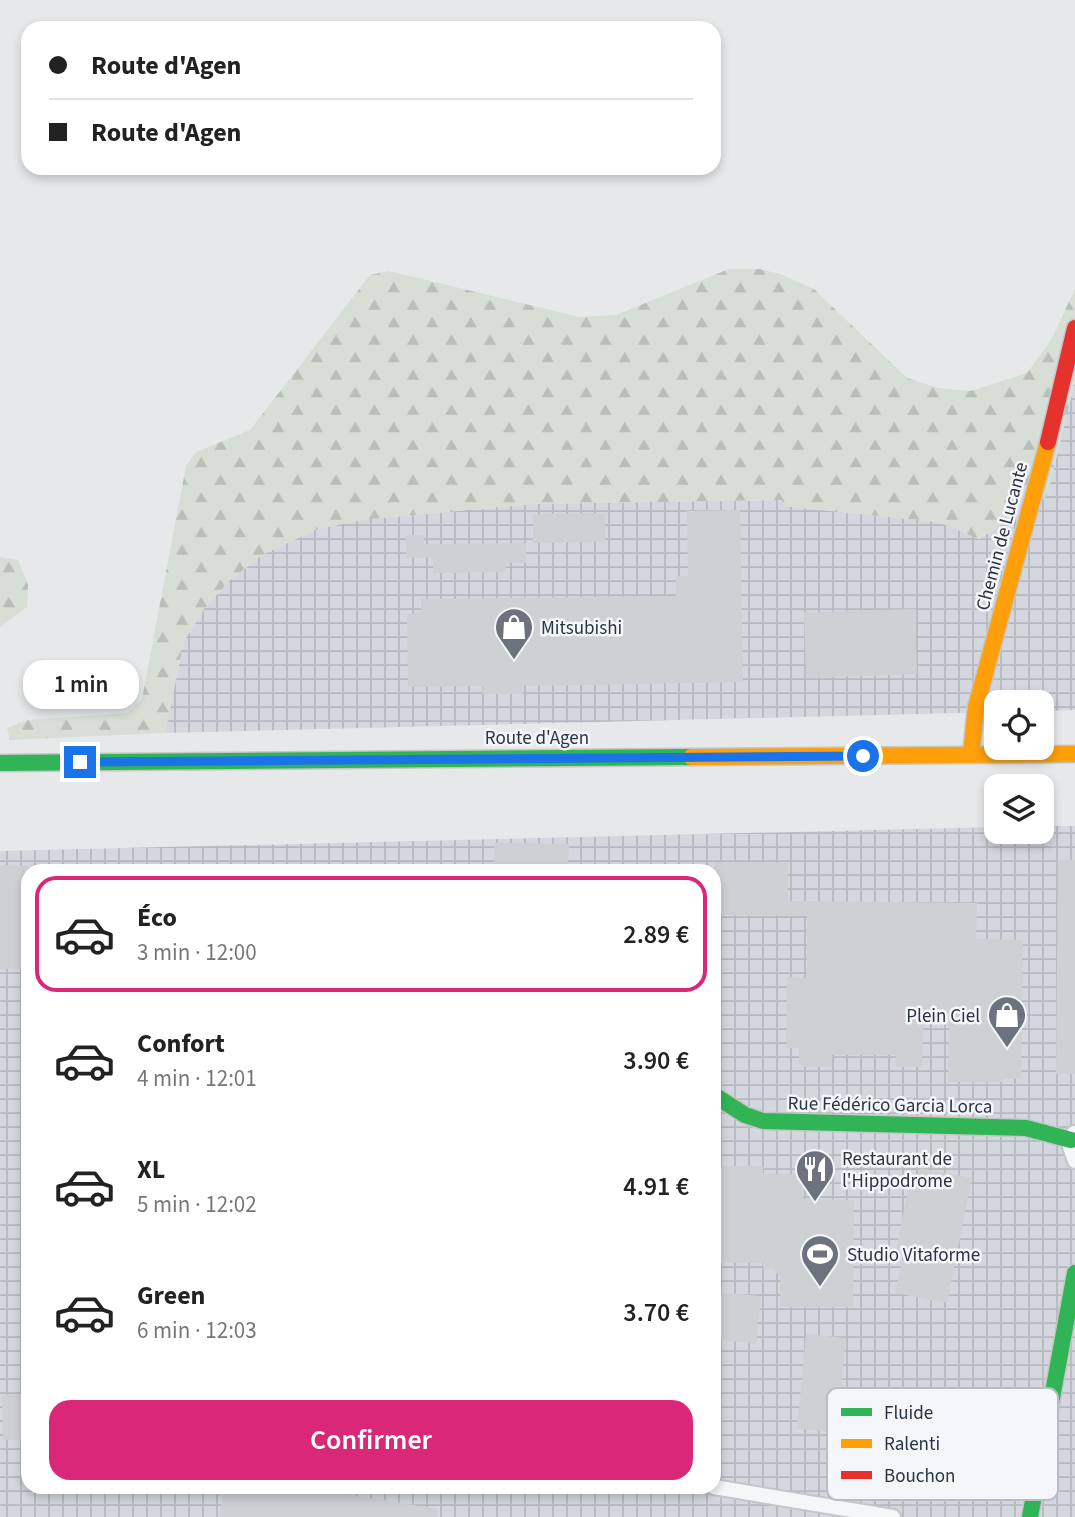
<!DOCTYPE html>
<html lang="fr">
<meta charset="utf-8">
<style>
:root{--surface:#fff;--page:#f2f2f2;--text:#222;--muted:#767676;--line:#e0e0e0;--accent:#db2777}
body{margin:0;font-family:"Source Sans 3",sans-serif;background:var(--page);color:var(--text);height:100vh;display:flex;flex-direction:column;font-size:26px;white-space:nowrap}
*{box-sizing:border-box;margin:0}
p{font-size:23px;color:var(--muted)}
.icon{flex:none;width:38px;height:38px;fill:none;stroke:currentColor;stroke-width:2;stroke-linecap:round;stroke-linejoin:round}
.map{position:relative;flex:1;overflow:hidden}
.panel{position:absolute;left:21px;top:864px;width:700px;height:630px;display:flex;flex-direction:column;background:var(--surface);border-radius:21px;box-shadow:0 4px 10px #0003}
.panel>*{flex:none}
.hud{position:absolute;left:21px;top:21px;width:700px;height:154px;border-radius:21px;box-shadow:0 4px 10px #0003;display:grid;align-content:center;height:154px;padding:0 28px;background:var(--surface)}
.buttons{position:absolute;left:984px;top:690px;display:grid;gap:14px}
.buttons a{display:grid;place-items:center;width:70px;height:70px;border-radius:14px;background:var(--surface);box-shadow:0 4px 10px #0003;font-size:35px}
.end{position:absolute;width:32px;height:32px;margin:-16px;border:9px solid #1a73e8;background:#fff;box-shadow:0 0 0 4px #fff}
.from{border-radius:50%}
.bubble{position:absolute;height:49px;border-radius:21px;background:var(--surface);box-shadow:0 4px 10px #0003;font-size:23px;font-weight:600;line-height:49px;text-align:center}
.hud b{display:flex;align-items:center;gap:24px;height:66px;font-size:26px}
.hud b+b{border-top:2px solid var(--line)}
.hud i{width:18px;height:18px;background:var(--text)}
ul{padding:12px 0 0;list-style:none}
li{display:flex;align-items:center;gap:21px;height:116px;margin:0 14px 10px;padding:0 14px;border:4px solid transparent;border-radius:21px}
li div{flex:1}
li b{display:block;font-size:26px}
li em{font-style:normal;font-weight:600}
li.on{border-color:var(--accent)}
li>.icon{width:63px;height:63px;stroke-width:1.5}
.action{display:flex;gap:14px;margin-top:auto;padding:14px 28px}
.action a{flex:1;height:80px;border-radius:21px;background:var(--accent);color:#fff;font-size:28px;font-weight:600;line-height:80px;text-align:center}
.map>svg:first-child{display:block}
.industrial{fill:url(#industrial-grid);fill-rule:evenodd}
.forest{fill:url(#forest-firs)}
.building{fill:#ced0d3}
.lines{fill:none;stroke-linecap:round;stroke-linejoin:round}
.street-casing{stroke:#c4c6c8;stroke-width:18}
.fast-casing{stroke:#c4c6c8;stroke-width:19}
.slow-casing{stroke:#c4c6c8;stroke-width:19}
.jam-casing{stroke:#c4c6c8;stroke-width:19}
.street{stroke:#f5f6f7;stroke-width:14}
.fast{stroke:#30b455;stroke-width:16}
.slow{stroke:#ff9f0a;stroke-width:16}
.jam{stroke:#e5322d;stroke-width:16}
.route{stroke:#1a73e8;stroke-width:9}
.labels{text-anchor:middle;stroke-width:5;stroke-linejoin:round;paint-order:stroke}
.street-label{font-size:19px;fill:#2b3445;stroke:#f4f6f9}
.poi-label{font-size:19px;fill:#2b3445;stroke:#f4f6f9;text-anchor:start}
.key{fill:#f4f6f9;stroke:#b8bcc3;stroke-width:2}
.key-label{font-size:19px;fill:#2b3445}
</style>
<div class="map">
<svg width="1075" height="1517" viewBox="0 0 1075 1517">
<defs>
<pattern id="industrial-grid" width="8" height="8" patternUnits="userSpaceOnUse" patternTransform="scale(1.75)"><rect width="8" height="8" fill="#d4d7dd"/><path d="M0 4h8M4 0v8" fill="none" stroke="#b6b9bf"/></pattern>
<pattern id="forest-firs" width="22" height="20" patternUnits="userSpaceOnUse" patternTransform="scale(1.75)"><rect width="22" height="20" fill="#d6ded6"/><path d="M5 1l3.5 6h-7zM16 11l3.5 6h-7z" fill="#b8bfb9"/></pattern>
</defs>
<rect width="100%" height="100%" fill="#e6e8ea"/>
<!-- industrial -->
<path class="industrial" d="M 1075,382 L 1075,710 L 1041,711 L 1041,702 L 996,702 L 996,712 L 165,733 L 184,641 L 204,609 L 229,581 L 262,555 L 315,530 L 360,520 L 531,504 L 782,500 L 784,506 L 939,522 L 979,539 L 1047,496 Z
M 1041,826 L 1075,826 L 1075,1517 L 0,1517 L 0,851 L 996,827 L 996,831 L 1041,831 ZM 28,872 L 714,872 L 714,1488 L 28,1488 Z"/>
<!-- forest -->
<path class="forest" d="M 729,269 L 759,269 L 780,274 L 814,289 L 907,378 L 938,388 L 971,391 L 1027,373 L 1051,340 L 1075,289 L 1075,382 L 1047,496 L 979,539 L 939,522 L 783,506 L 782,500 L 531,504 L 360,520 L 315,530 L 262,555 L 229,581 L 204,609 L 184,641 L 165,733 L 10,740 L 7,728 L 27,720 L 128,713 L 142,699 L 186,466 L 196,452 L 250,430 L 370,275 L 389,271 L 579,317 L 616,315 Z
M 0,557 L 18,560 L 28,585 L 27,607 L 0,627 Z"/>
<!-- building -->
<path class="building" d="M 740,510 L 743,682 L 522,686 L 523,694 L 482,694 L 483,686 L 408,687 L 407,614 L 421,613 L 421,599 L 676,596 L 676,576 L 688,576 L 687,511 Z
M 605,513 L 605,542 L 533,543 L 533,514 Z
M 406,535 L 424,535 L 424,544 L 526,543 L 526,563 L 506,563 L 506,572 L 433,573 L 433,558 L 406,558 Z
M 915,609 L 917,674 L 806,678 L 804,612 Z
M 495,843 L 569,844 L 568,872 L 494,872 Z
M 1058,860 L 1075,860 L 1075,1074 L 1056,1074 Z
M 714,862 L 788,863 L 788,901 L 977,903 L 976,939 L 1023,940 L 1021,1079 L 1003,1079 L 1003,1082 L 948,1082 L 949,1018 L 923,1018 L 922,1067 L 896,1067 L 896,1055 L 832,1055 L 832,1067 L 802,1067 L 802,1064 L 799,1063 L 799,1048 L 786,1048 L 787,977 L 807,978 L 807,916 L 714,915 Z
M 0,865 L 28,866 L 28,969 L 0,969 Z
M 714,1166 L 763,1166 L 763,1174 L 803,1174 L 803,1199 L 854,1200 L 853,1307 L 780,1307 L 780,1276 L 772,1269 L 763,1269 L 763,1263 L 714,1263 Z
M 920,1168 L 972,1178 L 947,1303 L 895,1293 L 903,1257 L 895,1255 L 909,1185 L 916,1186 Z
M 714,1292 L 761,1296 L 756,1344 L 714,1339 Z
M 806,1334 L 846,1338 L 837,1432 L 797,1429 Z
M 28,1394 L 28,1439 L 3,1440 L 2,1395 Z
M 224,1488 L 308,1488 L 438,1509 L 437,1517 L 219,1517 Z"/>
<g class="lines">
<defs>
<path id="street" d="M 1074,1133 L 1070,1147 L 1075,1161
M 714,1487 L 893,1517"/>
<path id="fast" d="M 0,763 L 691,757
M 714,1095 L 745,1115 L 763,1121 L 1026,1128 L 1071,1140
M 1030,1517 L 1075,1273"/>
<path id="slow" d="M 971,755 L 976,707 L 1048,442
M 691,757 L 1075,754"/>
<path id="jam" d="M 1048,442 L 1075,328"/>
</defs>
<!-- street casing -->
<use href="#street" class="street-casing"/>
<!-- fast casing -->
<use href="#fast" class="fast-casing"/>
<!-- slow casing -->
<use href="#slow" class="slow-casing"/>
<!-- jam casing -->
<use href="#jam" class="jam-casing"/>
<!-- street -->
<use href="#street" class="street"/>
<!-- fast -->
<use href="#fast" class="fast"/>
<!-- slow -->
<use href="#slow" class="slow"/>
<!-- jam -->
<use href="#jam" class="jam"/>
</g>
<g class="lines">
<!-- route -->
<path class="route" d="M 80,762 L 863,756"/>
</g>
<!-- icons -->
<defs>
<symbol id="shop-pin" viewBox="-11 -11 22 30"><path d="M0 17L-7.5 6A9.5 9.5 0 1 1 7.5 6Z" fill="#6c737f" stroke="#f4f6f9"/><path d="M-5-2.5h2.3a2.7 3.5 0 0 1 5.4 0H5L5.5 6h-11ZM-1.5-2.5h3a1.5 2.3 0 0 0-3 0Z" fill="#fff"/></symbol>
<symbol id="restaurant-pin" viewBox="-11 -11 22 30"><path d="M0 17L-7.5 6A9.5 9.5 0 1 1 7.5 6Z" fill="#6c737f" stroke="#f4f6f9"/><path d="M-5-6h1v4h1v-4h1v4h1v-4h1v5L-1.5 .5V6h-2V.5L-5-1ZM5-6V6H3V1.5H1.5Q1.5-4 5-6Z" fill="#fff"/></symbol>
<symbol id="stadium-pin" viewBox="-11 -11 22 30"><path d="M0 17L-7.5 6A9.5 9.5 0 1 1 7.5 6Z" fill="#6c737f" stroke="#f4f6f9"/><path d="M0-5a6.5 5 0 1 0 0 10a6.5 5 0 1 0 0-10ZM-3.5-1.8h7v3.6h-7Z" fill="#fff"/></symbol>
</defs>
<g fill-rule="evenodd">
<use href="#shop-pin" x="492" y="605" width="44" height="60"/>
<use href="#shop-pin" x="985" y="993" width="44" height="60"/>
<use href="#restaurant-pin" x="793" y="1147" width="44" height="60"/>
<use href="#stadium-pin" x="798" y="1232" width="44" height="60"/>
</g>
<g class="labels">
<!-- street labels -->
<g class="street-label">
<text transform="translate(1001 536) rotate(-75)" y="7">Chemin de Lucante</text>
<text x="537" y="744">Route d'Agen</text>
<text transform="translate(890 1104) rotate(1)" y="7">Rue Fédérico Garcia Lorca</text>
</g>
<!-- poi labels -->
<g class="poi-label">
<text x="541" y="634">Mitsubishi</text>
<text x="980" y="1022" text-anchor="end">Plein Ciel</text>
<text x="842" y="1165">Restaurant de<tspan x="842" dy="22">l'Hippodrome</tspan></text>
<text x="847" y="1261">Studio Vitaforme</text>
</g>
</g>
<!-- legend -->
<rect x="827" y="1388" width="231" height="112" rx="10" class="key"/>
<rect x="841" y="1408" width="31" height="8" fill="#30b455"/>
<rect x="841" y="1439" width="31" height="9" fill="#ff9f0a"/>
<rect x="841" y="1471" width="31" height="8" fill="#e5322d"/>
<g class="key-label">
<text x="884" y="1419">Fluide</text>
<text x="884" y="1450">Ralenti</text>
<text x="884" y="1482">Bouchon</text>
</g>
</svg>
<div class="buttons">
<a><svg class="icon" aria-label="locate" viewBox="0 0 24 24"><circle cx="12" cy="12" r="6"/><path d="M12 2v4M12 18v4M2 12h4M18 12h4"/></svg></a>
<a><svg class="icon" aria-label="layers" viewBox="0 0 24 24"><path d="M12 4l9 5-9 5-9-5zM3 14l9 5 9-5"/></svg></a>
</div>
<i class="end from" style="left:863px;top:756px"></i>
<i class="end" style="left:80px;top:762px"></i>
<div class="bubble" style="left:23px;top:660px;width:116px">1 min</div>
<div class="hud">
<b><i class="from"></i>Route d'Agen</b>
<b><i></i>Route d'Agen</b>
</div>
<section class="panel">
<ul>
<li class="on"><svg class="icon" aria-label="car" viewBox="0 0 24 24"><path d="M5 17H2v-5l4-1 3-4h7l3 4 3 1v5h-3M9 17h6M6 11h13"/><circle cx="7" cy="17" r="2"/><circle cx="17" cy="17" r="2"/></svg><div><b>Éco</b><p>3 min · 12:00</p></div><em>2.89 €</em></li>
<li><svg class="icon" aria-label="car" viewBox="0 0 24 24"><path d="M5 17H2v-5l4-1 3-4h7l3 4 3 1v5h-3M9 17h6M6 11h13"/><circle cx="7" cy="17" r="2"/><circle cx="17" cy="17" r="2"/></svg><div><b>Confort</b><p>4 min · 12:01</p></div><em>3.90 €</em></li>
<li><svg class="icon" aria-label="car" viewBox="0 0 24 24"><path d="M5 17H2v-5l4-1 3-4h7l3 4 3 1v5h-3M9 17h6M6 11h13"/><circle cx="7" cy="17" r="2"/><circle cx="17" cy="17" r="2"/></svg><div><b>XL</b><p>5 min · 12:02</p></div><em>4.91 €</em></li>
<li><svg class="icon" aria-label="car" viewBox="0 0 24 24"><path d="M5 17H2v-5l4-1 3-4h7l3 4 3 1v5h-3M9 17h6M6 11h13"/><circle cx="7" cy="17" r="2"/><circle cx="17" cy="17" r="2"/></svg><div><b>Green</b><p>6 min · 12:03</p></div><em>3.70 €</em></li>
</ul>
<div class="action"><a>Confirmer</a></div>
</section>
</div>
